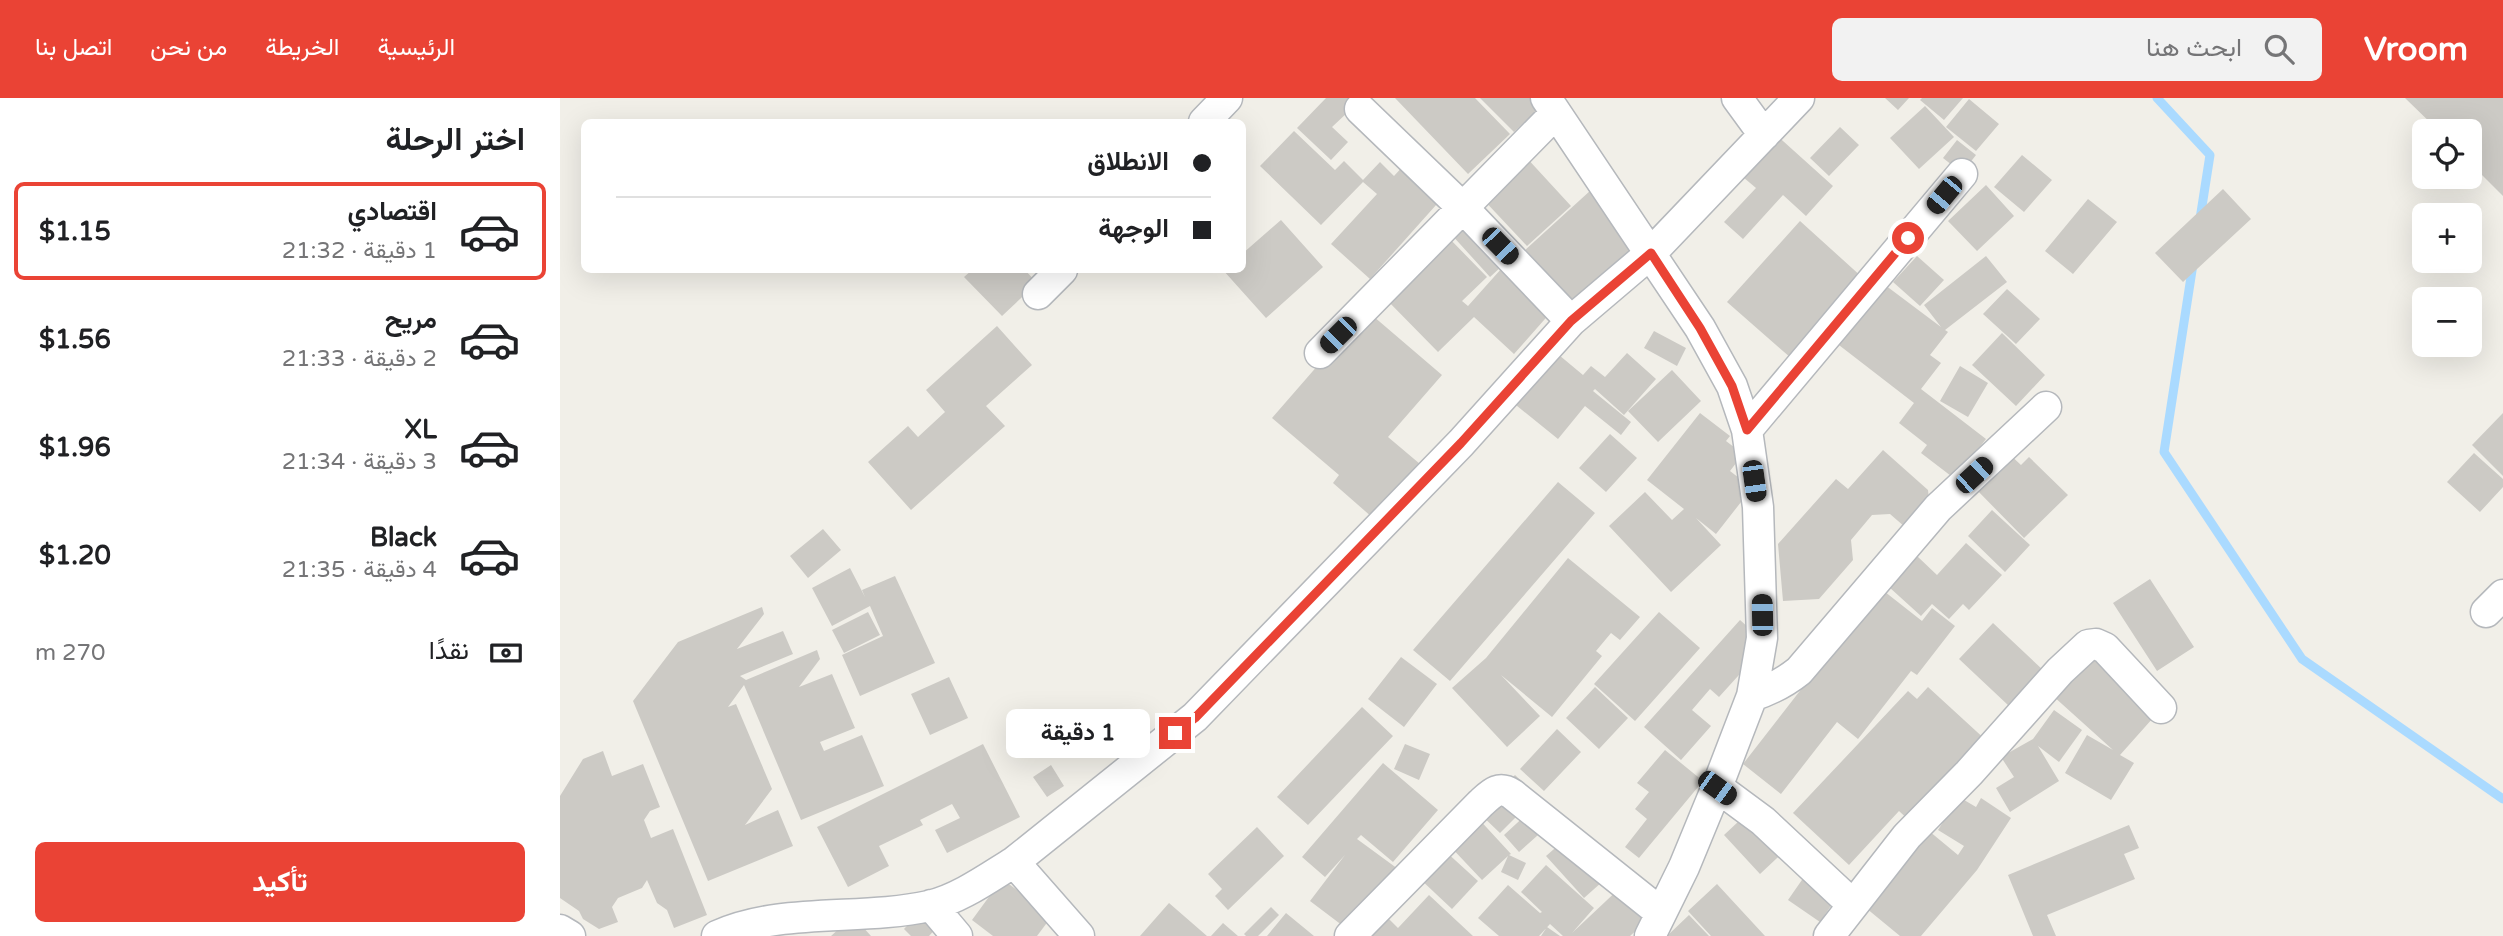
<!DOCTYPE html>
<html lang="ar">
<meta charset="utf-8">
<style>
:root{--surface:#fff;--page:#f2f2f2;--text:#202124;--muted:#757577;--line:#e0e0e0;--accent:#ea4335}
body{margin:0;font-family:"Varela Round",Vazirmatn,sans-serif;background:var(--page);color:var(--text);direction:rtl;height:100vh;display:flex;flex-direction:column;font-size:26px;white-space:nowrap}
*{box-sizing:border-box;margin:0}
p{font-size:23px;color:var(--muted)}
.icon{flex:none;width:38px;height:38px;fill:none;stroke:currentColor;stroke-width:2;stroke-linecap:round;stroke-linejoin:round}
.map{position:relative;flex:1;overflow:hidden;direction:ltr}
.side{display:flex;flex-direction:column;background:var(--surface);width:560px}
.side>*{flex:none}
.top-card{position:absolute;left:21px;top:21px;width:665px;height:154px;border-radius:10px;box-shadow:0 7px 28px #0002;direction:rtl;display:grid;align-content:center;height:154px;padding:0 35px;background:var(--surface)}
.controls{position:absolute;left:1852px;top:21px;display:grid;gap:14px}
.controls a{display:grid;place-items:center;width:70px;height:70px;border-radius:10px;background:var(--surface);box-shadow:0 7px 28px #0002;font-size:35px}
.end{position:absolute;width:32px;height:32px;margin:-16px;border:9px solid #ea4335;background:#fff;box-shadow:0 0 0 4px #fff}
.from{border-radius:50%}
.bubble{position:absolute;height:49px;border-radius:10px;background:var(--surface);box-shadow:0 7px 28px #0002;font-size:23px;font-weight:700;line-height:49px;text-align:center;direction:rtl}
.car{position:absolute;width:21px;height:42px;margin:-21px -10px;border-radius:9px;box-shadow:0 0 5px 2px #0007;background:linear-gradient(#222 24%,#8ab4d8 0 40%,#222 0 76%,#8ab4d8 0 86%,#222 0)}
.top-card b{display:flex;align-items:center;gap:24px;height:66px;font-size:26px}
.top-card b+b{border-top:2px solid var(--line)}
.top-card i{width:18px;height:18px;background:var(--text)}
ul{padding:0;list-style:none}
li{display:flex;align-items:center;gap:21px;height:98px;margin:0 14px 10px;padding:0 21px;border:4px solid transparent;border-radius:10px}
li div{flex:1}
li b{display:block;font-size:26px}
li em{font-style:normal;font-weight:700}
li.current{border-color:var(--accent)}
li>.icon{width:63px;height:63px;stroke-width:1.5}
h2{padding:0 35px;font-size:32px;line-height:84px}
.pay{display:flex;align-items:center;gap:18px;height:77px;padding:0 35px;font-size:26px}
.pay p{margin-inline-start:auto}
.action{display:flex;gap:14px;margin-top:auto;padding:14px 35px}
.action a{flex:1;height:80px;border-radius:10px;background:var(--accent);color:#fff;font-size:28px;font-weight:700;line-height:80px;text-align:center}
header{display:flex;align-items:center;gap:42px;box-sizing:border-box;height:98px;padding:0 35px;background:var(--accent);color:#fff}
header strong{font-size:33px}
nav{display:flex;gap:38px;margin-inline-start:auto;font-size:24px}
.search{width:490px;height:63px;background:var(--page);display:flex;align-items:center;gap:18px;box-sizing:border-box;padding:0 24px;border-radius:10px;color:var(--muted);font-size:26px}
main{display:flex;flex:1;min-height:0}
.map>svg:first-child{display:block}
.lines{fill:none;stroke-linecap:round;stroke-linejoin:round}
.stream{stroke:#aadaff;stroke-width:9}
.building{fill:#cccac5}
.minor-casing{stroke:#b5b8bc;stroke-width:33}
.minor{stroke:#fff;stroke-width:30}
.route{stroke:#ea4335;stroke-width:9}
</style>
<header>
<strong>Vroom</strong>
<div class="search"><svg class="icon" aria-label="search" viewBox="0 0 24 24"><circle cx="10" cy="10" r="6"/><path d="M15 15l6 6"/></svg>ابحث هنا</div>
<nav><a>الرئيسية</a><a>الخريطة</a><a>من نحن</a><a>اتصل بنا</a></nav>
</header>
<main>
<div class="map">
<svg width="1943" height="838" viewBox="0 0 1943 838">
<rect width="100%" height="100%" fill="#f1efe8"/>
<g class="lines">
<!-- stream -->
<path class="stream" d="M 1597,0 L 1650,57 L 1640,121
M 1633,166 L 1604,354 L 1742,561 L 1943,701"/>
</g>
<!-- building -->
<path class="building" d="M 766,0 L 803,0 L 772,29 L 788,44 L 771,62 L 737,30 Z
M 835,0 L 915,0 L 950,36 L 908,76 Z
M 920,0 L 985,0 L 987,3 L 954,34 Z
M 1325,0 L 1349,0 L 1338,12 Z
M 1362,0 L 1403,0 L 1384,22 L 1360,2 Z
M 1845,0 L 1943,0 L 1943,98 L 1909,64 L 1909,33 L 1879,33 Z
M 1409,1 L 1439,26 L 1416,53 L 1386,29 Z
M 1365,8 L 1394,39 L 1359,71 L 1330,40 Z
M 1280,29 L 1299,47 L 1269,78 L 1250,60 Z
M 734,33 L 775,72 L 784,63 L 803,82 L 820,64 L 834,78 L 856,54 L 893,88 L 810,181 L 771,146 L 817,96 L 803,84 L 761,127 L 700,68 Z
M 1213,34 L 1273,88 L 1246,118 L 1223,97 L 1183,141 L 1164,124 L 1196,90 L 1177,74 Z
M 1397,42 L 1416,57 L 1402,75 L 1383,60 Z
M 1462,57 L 1492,82 L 1464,114 L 1434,89 Z
M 965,58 L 1011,108 L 967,148 L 921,99 Z
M 1426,87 L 1454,118 L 1417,153 L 1388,123 Z
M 1663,91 L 1691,121 L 1623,184 L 1595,155 Z
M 1031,92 L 1080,146 L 1013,208 L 963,154 Z
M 1528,101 L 1557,124 L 1513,176 L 1485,153 Z
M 913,114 L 953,158 L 930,179 L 890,135 Z
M 721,122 L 763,169 L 706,220 L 663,172 L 682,172 L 682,156 Z
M 1240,123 L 1303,180 L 1231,260 L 1167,204 Z
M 886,137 L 927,179 L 902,203 L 908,208 L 950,161 L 999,205 L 954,256 L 914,219 L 878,254 L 823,198 Z
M 1357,158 L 1384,182 L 1360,208 L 1333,184 Z
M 1426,158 L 1447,184 L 1385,232 L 1388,234 L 1370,257 L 1381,265 L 1361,291 L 1426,341 L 1395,381 L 1361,355 L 1367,347 L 1339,325 L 1354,305 L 1275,244 L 1321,184 L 1381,229 L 1364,207 Z
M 412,172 L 465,172 L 477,185 L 442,218 L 404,179 Z
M 1447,191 L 1480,221 L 1456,246 L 1423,216 Z
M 806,212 L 882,277 L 828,339 L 860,366 L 813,420 L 773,385 L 779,377 L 712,320 Z
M 437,228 L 472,267 L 426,308 L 445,328 L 351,412 L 308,364 L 348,328 L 358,339 L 385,314 L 366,292 Z
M 1094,233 L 1126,250 L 1117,268 L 1084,250 Z
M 1442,235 L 1485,277 L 1456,308 L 1412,267 Z
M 993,252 L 1023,277 L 1031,268 L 1045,279 L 1067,255 L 1096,281 L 1064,317 L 1035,291 L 1033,293 L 1071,324 L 1061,337 L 1025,308 L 998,341 L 951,303 Z
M 1400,268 L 1428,285 L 1408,319 L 1380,303 Z
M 1112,272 L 1141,303 L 1098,344 L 1068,313 Z
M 1140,315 L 1170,338 L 1166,343 L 1183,356 L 1170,373 L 1192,390 L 1156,436 L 1136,420 L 1161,447 L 1111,494 L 1049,428 L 1085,394 L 1112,422 L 1124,411 L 1087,382 Z
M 1943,315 L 1943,378 L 1912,347 Z
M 1050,336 L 1077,360 L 1046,394 L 1019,370 Z
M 1323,352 L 1368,392 L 1369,401 L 1345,429 L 1330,416 L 1312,417 L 1291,442 L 1293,462 L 1259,501 L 1223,503 L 1218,446 L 1276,381 L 1288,391 Z
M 1446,353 L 1461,367 L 1469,359 L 1508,397 L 1464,440 L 1412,387 Z
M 1914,355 L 1943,381 L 1943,389 L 1920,414 L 1887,384 Z
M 998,384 L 1035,415 L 890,583 L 853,552 Z
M 1432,412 L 1470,447 L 1445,474 L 1408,438 Z
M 263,431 L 281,452 L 248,480 L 230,458 Z
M 1406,445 L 1442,477 L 1409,512 L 1403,506 L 1389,521 L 1372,506 L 1361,518 L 1329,489 L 1357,458 L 1377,477 Z
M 1008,460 L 1080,519 L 1060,542 L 1051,535 L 1036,553 L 1042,558 L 992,619 L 941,577 L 980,618 L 947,649 L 892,590 L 926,560 Z
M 290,470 L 305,499 L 302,492 L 335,478 L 375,565 L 300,598 L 282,557 L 323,538 L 310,508 L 272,528 L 252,490 Z
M 1590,481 L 1634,549 L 1597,573 L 1553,505 Z
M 1320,490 L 1362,523 L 1372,510 L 1395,528 L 1357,577 L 1351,573 L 1298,641 L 1277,624 L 1221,696 L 1183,666 Z
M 202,509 L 204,516 L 177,551 L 223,533 L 233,556 L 180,578 L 186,582 L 257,552 L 260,561 L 239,589 L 272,576 L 295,630 L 260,644 L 264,653 L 302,637 L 324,688 L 241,722 L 184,587 L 168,609 L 176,606 L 212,691 L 185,727 L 218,712 L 233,748 L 148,783 L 73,603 L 118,544 Z
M 308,514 L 320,537 L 284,555 L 272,532 Z
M 1099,514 L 1140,550 L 1075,623 L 1034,586 Z
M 1180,522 L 1207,546 L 1159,599 L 1150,591 L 1132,612 L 1151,628 L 1121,662 L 1084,629 Z
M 1433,525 L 1483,572 L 1449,608 L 1399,561 Z
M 1534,551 L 1601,611 L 1560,657 L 1574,665 L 1551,702 L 1505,675 L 1527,637 L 1553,652 L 1492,597 Z
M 841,559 L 877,586 L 844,629 L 808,601 Z
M 389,579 L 408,620 L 370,637 L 351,596 Z
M 1035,589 L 1068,620 L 1039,651 L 1006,620 Z
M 1368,589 L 1428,644 L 1353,726 L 1339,713 L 1289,767 L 1233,715 L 1348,593 L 1357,601 Z
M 802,609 L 833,638 L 748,727 L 717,699 Z
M 1494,612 L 1522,632 L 1499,664 L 1478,648 L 1499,683 L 1450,714 L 1436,690 L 1454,679 L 1441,659 L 1473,641 Z
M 997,631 L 1021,654 L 984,693 L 960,671 Z
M 423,646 L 460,719 L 387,755 L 375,732 L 400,720 L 392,706 L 360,722 L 363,727 L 319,748 L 329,768 L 288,789 L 257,729 Z
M 845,646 L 870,656 L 859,682 L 834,671 Z
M 1105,652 L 1143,683 L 1079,760 L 1065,749 L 1087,721 L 1075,711 L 1089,694 L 1077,685 Z
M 43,653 L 52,678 L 83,666 L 100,709 L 90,713 L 84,722 L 91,740 L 113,731 L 147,817 L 114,830 L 107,812 L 97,805 L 87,782 L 82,790 L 58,800 L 52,809 L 58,824 L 39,831 L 23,821 L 19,813 L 0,800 L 0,698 L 23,661 Z
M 823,665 L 878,712 L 833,764 L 801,737 L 797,741 L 838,771 L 791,834 L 750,803 L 785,757 L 765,779 L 742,759 Z
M 491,667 L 504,688 L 487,699 L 473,679 Z
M 955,677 L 977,698 L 940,735 L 918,714 Z
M 1399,699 L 1416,709 L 1421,700 L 1451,720 L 1417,772 L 1361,838 L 1340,838 L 1306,810 L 1369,733 L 1398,757 L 1404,748 L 1378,732 Z
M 980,704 L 996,721 L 959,754 L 944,737 Z
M 1194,709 L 1231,747 L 1200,776 L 1164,737 Z
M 916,718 L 951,756 L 949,757 L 966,765 L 958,782 L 941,774 L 948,758 L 922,782 L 887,745 Z
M 1569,727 L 1579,750 L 1564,756 L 1575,781 L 1487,817 L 1496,838 L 1473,838 L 1448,777 Z
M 697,729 L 724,758 L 668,812 L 655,798 L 662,791 L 648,776 Z
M 1009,738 L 1051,776 L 1024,800 L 986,758 Z
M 884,752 L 918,783 L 892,811 L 858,779 Z
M 1253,766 L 1285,787 L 1260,824 L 1228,802 Z
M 986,767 L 1034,810 L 1012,835 L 1063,787 L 1092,818 L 1070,838 L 1003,838 L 990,826 L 979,838 L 939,838 L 918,820 L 948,787 L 980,815 L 982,814 L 961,794 Z
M 442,781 L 492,818 L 477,838 L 433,838 L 412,822 Z
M 1157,786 L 1205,838 L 1151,838 L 1128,813 Z
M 869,797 L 913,838 L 807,838 L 826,818 L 838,830 Z
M 609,805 L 647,838 L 580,838 Z
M 711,809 L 719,817 L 698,838 L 686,838 L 684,836 Z
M 364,810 L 381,825 L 369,838 L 351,838 L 344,831 Z
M 726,815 L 754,838 L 707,838 Z
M 1129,817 L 1149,838 L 1107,838 Z
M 293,818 L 311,838 L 271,838 Z
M 663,825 L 678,838 L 651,838 Z
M 987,829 L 1000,838 L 981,838 Z"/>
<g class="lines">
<defs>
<path id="minor" d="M 986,0 L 1140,230 L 1172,288 L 1187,332 L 1198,409 L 1202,540 L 1192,598 L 1157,689 L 1124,769 L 1090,838
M 1177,0 L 1204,37
M 800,11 L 904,111 L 1011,223
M 644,24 L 667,0
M 478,196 L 502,172
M 760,255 L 996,15
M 1187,332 L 1402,76
M 1926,514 L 1943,497
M 1192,598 C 1210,592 1224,585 1239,573 L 1378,410 L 1486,309
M 1157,689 L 1203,723 L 1293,807
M 371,807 L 397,838
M 0,832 L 10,838
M 157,838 C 220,809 302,823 369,808 C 399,801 428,780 454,764
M 519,838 L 454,764 L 635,619 L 901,345 L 1011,223 L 1091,155 L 1239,0
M 790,838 L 920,706 C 931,696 938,687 952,696 L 1101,815
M 1269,838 L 1347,738 L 1409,675 L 1500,573 L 1528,547 L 1536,546 L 1545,550 L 1601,610"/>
</defs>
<!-- minor casing -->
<use href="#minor" class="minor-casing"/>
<!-- minor -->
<use href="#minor" class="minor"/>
</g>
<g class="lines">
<!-- route -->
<path class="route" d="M 615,635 L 635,620 L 901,345 L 1011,223 L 1091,155 L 1140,230 L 1172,288 L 1187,332 L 1348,140"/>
</g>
</svg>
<div class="controls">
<a><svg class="icon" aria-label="locate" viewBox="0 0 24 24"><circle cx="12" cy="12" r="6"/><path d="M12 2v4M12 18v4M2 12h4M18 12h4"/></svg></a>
<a>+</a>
<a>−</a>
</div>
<i class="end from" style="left:1348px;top:140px"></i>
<i class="end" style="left:615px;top:635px"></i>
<div class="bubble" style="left:446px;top:611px;width:144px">1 دقيقة</div>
<i class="car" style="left:1384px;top:97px;rotate:220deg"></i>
<i class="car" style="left:940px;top:148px;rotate:136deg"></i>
<i class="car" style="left:778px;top:237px;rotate:225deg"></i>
<i class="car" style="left:1414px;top:377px;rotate:47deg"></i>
<i class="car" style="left:1194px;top:383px;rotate:172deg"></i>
<i class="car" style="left:1202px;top:517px;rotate:359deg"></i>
<i class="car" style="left:1157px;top:690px;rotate:126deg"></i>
<div class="top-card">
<b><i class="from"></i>الانطلاق</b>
<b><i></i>الوجهة</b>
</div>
</div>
<section class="side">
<h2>اختر الرحلة</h2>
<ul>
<li class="current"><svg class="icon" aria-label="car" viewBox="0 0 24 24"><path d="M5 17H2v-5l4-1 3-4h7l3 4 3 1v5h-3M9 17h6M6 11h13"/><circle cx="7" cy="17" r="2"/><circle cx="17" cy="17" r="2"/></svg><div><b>اقتصادي</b><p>1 دقيقة · 21:32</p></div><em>$1.15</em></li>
<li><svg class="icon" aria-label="car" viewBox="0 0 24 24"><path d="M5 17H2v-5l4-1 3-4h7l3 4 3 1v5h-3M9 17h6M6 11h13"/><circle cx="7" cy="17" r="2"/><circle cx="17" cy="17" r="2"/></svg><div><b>مريح</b><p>2 دقيقة · 21:33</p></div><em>$1.56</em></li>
<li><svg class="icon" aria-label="car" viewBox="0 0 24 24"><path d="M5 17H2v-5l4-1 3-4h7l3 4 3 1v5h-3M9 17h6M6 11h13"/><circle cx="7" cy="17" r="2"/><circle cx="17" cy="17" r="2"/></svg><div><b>XL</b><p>3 دقيقة · 21:34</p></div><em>$1.96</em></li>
<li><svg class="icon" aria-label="car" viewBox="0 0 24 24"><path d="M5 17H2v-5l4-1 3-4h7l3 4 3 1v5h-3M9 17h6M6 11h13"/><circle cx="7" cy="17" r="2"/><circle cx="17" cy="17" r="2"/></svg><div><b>Black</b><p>4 دقيقة · 21:35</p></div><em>$1.20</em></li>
</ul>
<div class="pay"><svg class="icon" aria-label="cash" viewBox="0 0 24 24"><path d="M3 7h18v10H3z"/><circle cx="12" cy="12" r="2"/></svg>نقدًا<p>270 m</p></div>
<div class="action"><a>تأكيد</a></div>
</section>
</main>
